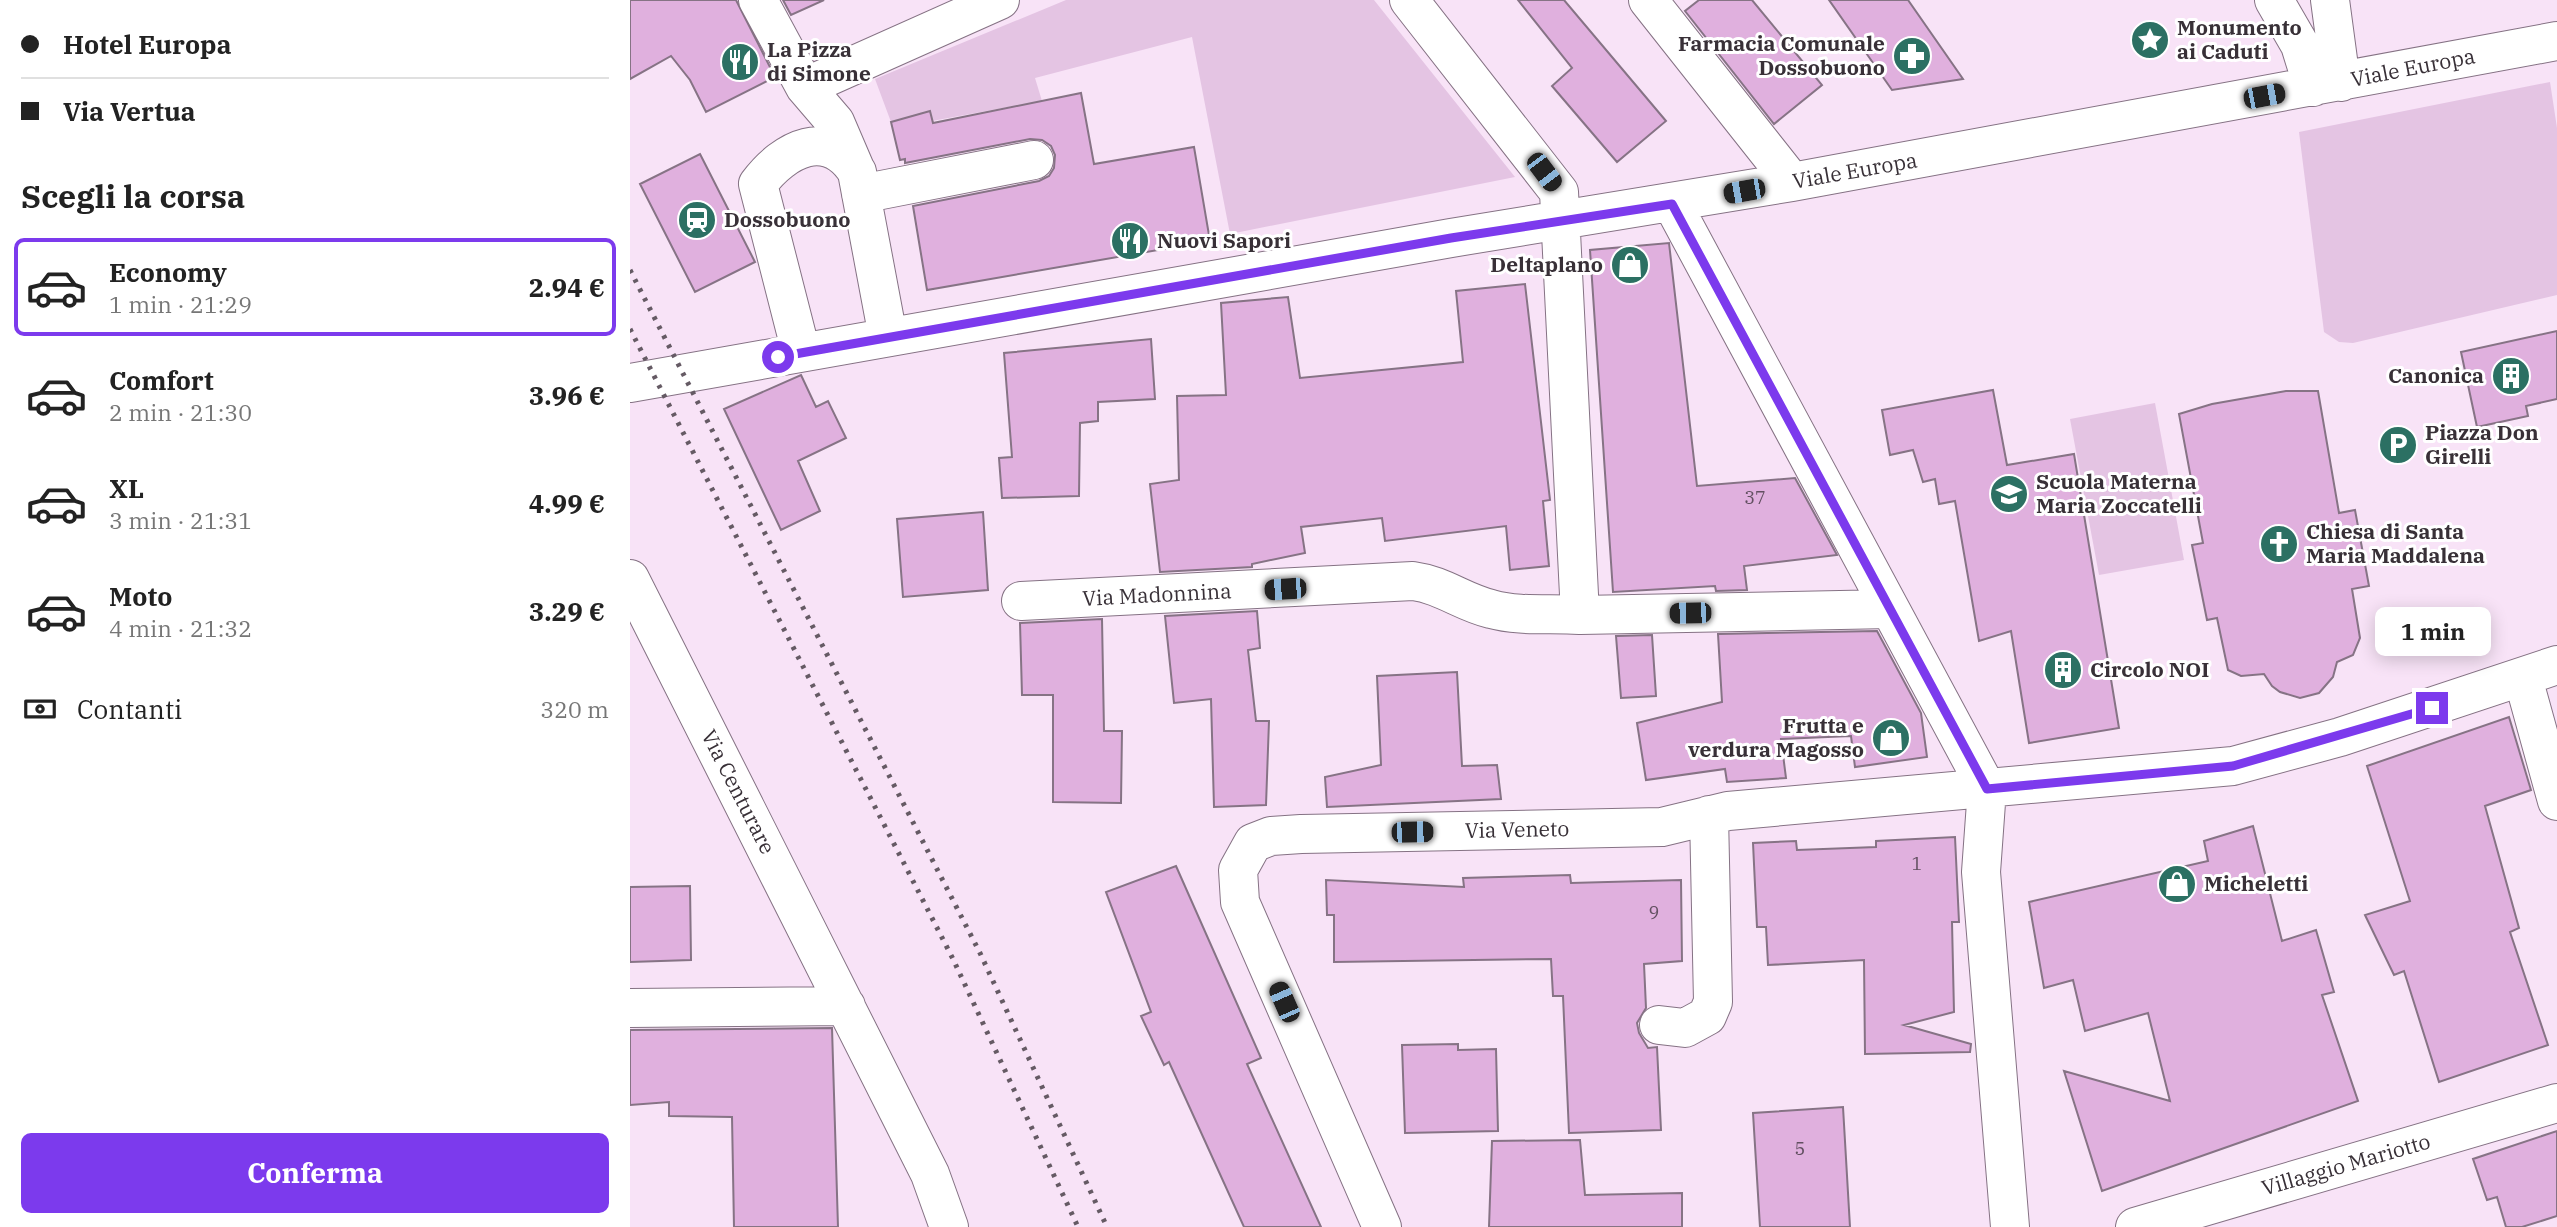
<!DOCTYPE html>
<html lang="it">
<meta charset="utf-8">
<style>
:root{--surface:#fff;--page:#f2f2f2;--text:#222;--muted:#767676;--line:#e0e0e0;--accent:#7c3aed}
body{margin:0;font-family:"IBM Plex Serif",serif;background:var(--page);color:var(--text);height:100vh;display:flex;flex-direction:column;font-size:26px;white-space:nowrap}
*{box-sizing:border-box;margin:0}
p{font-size:23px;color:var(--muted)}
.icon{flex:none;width:38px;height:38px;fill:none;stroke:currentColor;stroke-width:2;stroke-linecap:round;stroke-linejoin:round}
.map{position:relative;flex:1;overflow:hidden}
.details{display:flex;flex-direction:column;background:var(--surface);width:630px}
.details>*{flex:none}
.hud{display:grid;align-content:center;height:154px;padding:0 21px;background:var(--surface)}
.end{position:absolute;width:32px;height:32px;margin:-16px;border:9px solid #7c3aed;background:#fff;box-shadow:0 0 0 4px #fff}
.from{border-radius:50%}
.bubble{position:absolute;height:49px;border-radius:10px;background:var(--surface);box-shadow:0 4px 18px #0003;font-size:23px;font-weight:700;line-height:49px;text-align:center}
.car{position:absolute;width:21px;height:42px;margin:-21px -10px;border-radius:9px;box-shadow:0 0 5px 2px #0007;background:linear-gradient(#222 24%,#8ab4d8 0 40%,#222 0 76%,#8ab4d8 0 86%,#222 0)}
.hud b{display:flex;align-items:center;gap:24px;height:66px;font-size:26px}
.hud b+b{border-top:2px solid var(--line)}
.hud i{width:18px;height:18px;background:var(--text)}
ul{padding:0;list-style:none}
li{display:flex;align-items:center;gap:21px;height:98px;margin:0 14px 10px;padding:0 7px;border:4px solid transparent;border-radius:10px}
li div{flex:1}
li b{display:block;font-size:26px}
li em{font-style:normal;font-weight:700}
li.active{border-color:var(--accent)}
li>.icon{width:63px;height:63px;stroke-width:1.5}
h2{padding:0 21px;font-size:32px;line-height:84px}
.pay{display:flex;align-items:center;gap:18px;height:77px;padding:0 21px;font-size:26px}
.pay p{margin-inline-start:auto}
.cta{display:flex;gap:14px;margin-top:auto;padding:14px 21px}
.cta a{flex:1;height:80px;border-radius:10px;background:var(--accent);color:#fff;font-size:28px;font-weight:700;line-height:80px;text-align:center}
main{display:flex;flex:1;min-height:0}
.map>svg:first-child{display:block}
.green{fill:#e4c4e3}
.building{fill:#e0b0de;stroke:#867385;stroke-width:2}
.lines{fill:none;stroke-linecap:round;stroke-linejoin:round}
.minor-casing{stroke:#857284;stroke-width:40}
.minor{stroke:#fff;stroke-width:38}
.rail{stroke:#655a64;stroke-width:5;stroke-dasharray:3.5 7;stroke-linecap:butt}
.route{stroke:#7c3aed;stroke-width:9}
.labels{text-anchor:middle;stroke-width:6;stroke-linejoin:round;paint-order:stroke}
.number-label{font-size:18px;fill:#625061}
.poi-label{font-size:21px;font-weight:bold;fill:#383037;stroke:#fff;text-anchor:start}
.street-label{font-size:21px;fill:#383037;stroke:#fff}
</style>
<main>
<section class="details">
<div class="hud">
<b><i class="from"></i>Hotel Europa</b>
<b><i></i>Via Vertua</b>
</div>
<h2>Scegli la corsa</h2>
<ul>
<li class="active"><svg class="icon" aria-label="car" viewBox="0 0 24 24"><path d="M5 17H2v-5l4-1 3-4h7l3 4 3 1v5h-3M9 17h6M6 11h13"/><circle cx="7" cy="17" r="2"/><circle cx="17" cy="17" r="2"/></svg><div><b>Economy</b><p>1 min · 21:29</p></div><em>2.94 €</em></li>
<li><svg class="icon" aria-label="car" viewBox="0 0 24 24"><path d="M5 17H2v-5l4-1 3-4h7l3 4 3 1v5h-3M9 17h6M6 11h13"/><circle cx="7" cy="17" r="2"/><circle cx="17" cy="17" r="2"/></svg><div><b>Comfort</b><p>2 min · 21:30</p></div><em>3.96 €</em></li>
<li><svg class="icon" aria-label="car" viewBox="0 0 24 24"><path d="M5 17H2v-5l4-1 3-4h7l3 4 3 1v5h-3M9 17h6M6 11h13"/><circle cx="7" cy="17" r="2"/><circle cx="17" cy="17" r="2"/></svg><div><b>XL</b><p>3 min · 21:31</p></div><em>4.99 €</em></li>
<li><svg class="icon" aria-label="car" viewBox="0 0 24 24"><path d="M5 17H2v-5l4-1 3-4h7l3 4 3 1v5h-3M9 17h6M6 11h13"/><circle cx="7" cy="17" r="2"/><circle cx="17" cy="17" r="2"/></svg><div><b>Moto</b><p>4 min · 21:32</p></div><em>3.29 €</em></li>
</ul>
<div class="pay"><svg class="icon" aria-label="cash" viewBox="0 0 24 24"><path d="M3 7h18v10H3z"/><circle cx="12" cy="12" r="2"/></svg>Contanti<p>320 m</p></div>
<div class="cta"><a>Conferma</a></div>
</section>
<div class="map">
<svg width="1927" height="1227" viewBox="0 0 1927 1227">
<rect width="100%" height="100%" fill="#f8e3f7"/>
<!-- green -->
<path class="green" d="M 436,0 L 744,0 L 885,177 L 600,234 L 562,37 L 405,78 L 412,101 L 302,121 L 300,112 L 261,122 L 245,79 Z
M 1920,82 L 1927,128 L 1927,295 L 1723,343 L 1709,342 L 1694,332 L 1669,132 Z
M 1525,403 L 1554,560 L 1469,575 L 1440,419 Z"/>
<!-- building -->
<path class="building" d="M 0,0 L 106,0 L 145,77 L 76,112 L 60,80 L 41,56 L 0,79 Z
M 153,0 L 194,0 L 161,15 Z
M 888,0 L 934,0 L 1036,121 L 987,162 L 922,86 L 942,68 Z
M 1069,0 L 1122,0 L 1192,85 L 1144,124 L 1055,11 Z
M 1199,0 L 1278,0 L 1333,79 L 1262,90 Z
M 451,93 L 464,164 L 564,147 L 580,241 L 297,290 L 283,206 L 409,181 L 419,176 L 424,168 L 425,155 L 421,146 L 412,140 L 400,139 L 275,163 L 275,159 L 270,160 L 261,122 L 300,111 L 303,123 Z
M 70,154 L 125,262 L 65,292 L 10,184 Z
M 1039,243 L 1067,486 L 1165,478 L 1207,555 L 1114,566 L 1117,590 L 1086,591 L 1085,586 L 983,592 L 960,250 Z
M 895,284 L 920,500 L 913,501 L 919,566 L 880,570 L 876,526 L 755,541 L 752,518 L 671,527 L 675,553 L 622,564 L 622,567 L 530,572 L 520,484 L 549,480 L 547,396 L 596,395 L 591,303 L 658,297 L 670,378 L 833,362 L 826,291 Z
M 1927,331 L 1927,399 L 1896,406 L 1898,416 L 1847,427 L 1831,352 Z
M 521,339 L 525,399 L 468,402 L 468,421 L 450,423 L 449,496 L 372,498 L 369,458 L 382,457 L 374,353 Z
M 171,375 L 186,407 L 198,401 L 216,438 L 168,461 L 190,511 L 151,530 L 94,409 Z
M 1363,390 L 1377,465 L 1444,454 L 1489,728 L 1399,743 L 1381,631 L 1349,641 L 1325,501 L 1309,504 L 1305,479 L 1293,482 L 1283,450 L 1260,455 L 1252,410 Z
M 1656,391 L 1688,391 L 1709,513 L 1725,510 L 1739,586 L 1722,589 L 1730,638 L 1723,655 L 1707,662 L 1703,677 L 1689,693 L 1670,698 L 1650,692 L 1642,686 L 1634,674 L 1611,676 L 1598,670 L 1587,618 L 1577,620 L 1562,545 L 1573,543 L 1549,414 L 1582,404 Z
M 353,512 L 358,590 L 273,597 L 267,519 Z
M 627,611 L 630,648 L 618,650 L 626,721 L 639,721 L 636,805 L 584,807 L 581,699 L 544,703 L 535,616 Z
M 472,619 L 474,731 L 492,731 L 491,803 L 423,802 L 423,695 L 392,695 L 390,623 Z
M 1247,631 L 1291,713 L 1297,757 L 1225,767 L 1221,736 L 1151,739 L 1156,778 L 1097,782 L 1095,769 L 1016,780 L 1007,723 L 1092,702 L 1088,634 Z
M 1022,635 L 1026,696 L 991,698 L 986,636 Z
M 827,672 L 832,766 L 867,765 L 871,799 L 697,807 L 695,777 L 751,765 L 747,676 Z
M 1879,717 L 1901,790 L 1855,806 L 1889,928 L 1880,932 L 1918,1045 L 1809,1082 L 1774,971 L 1764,975 L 1735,915 L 1780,901 L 1737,766 Z
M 1623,826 L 1652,941 L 1686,930 L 1704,992 L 1692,995 L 1728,1101 L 1472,1191 L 1434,1071 L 1540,1101 L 1518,1013 L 1455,1031 L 1443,980 L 1414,988 L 1399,902 L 1578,861 L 1574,841 Z
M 1325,837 L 1329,922 L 1322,922 L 1324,1012 L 1274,1025 L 1341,1044 L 1340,1052 L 1235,1054 L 1234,960 L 1138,965 L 1136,927 L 1127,927 L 1123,843 L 1166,841 L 1167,850 L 1246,847 L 1246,841 Z
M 546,866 L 631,1058 L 617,1064 L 691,1227 L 614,1227 L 539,1062 L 534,1065 L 511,1016 L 521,1012 L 476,892 Z
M 940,875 L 941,883 L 1051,880 L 1052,961 L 1014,964 L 1016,1008 L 1007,1023 L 1009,1033 L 1018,1048 L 1027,1047 L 1031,1130 L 939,1133 L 933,996 L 923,996 L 921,959 L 704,962 L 704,915 L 697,915 L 696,880 L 834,887 L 833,878 Z
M 60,886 L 61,960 L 0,962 L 0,887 Z
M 202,1028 L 208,1227 L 104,1227 L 102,1117 L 39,1116 L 39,1102 L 0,1105 L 0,1030 Z
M 828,1044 L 828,1050 L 866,1049 L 868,1131 L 775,1133 L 772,1045 Z
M 1213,1107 L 1220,1227 L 1130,1227 L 1123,1113 Z
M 1927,1131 L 1927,1216 L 1892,1227 L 1876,1227 L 1867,1197 L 1857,1200 L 1843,1159 Z
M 950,1140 L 955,1195 L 1052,1193 L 1052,1227 L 859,1227 L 862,1141 Z"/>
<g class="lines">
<defs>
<path id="minor" d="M 128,0 L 175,87 L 205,122 L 226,171
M 779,0 L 929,192 L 950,615 L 1260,609
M 1018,0 L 1162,182
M 1644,0 L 1670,45 L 1683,87
M 1700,0 L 1711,82
M 175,87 L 370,0
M 231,194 L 404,160
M 1042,203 L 1357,789 L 1351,872 L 1380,1227
M 171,352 L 128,184 C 154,149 198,126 227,172 L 258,337
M 0,383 L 821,238 L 1162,182 L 1927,41
M 0,579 L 300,1174 L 319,1227
M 391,601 L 783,581 C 813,585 832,602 861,609 C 890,617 920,613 950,615
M 1893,678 L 1927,801
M 0,1008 L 216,1006
M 1029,1025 L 1055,1028 L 1077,1016 L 1083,1002 L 1079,815
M 752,1227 L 610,902 L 608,870 L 623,843 L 641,836 L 671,834 L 1032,827 L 1098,811 L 1603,766 L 1710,737 L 1927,665
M 1505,1227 L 1927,1103"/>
</defs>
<!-- minor casing -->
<use href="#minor" class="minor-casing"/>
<!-- minor -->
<use href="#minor" class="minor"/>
<!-- rail -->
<path class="rail" d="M 0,270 L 350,953 L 477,1227
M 0,329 L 323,959 L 448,1227"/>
</g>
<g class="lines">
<!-- route -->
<path class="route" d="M 148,357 L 821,238 L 1042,204 L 1357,789 L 1603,766 L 1802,708"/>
</g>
<!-- icons -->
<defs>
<symbol id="sight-disc" viewBox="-11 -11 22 22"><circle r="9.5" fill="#2c7063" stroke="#fff"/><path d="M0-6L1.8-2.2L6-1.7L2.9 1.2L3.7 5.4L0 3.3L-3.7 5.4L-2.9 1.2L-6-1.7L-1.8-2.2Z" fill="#fff"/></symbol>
<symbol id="pharmacy-disc" viewBox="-11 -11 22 22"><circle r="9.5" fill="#2c7063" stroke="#fff"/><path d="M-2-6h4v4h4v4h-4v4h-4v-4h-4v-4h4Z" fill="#fff"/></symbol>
<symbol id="restaurant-disc" viewBox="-11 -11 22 22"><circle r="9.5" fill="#2c7063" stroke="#fff"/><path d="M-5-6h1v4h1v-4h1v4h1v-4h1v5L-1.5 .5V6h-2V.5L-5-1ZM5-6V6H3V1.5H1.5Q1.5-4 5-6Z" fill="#fff"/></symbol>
<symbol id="station-disc" viewBox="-11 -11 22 22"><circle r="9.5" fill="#2c7063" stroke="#fff"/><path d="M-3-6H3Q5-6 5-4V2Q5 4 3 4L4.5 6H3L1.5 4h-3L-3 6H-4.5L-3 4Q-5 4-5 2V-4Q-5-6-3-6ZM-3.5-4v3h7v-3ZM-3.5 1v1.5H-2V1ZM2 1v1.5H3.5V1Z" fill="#fff"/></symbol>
<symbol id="shop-disc" viewBox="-11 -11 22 22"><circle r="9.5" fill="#2c7063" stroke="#fff"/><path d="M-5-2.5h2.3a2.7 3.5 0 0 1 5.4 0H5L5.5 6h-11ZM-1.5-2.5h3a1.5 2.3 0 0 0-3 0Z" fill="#fff"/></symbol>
<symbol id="building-disc" viewBox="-11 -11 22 22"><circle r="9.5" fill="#2c7063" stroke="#fff"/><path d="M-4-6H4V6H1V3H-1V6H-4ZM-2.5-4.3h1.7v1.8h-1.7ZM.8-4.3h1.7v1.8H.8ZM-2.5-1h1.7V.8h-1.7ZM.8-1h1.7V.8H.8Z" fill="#fff"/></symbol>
<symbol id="parking-disc" viewBox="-11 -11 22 22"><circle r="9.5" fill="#2c7063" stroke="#fff"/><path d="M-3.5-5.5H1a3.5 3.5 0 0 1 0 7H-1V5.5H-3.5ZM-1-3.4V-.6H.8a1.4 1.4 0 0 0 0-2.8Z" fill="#fff"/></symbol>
<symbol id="school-disc" viewBox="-11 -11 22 22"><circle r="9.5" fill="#2c7063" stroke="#fff"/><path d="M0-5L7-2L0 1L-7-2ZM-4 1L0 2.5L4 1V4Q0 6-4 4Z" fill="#fff"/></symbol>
<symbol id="church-disc" viewBox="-11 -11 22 22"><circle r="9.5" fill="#2c7063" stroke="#fff"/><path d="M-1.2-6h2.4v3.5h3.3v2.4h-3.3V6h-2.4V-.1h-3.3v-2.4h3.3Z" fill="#fff"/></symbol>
</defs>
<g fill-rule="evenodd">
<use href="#sight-disc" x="1498" y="18" width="44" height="44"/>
<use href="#pharmacy-disc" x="1260" y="34" width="44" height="44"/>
<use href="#restaurant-disc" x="88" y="40" width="44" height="44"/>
<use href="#station-disc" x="45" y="198" width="44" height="44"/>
<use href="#restaurant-disc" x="478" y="219" width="44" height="44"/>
<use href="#shop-disc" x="978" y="243" width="44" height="44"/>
<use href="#building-disc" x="1859" y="354" width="44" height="44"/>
<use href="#parking-disc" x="1746" y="423" width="44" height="44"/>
<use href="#school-disc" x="1357" y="472" width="44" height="44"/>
<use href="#church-disc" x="1627" y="522" width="44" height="44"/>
<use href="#building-disc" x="1411" y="648" width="44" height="44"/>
<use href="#shop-disc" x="1239" y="716" width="44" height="44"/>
<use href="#shop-disc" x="1525" y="862" width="44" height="44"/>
</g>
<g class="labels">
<!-- number labels -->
<g class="number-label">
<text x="1125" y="504">37</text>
<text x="1287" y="870">1</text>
<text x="1024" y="919">9</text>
<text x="1170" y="1155">5</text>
</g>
<!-- poi labels -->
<g class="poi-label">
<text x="1547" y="35">Monumento<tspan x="1547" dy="24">ai Caduti</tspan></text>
<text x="1255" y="51" text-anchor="end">Farmacia Comunale<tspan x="1255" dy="24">Dossobuono</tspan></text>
<text x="137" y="57">La Pizza<tspan x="137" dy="24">di Simone</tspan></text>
<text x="94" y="227">Dossobuono</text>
<text x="527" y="248">Nuovi Sapori</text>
<text x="973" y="272" text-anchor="end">Deltaplano</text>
<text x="1854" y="383" text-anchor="end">Canonica</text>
<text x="1795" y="440">Piazza Don<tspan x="1795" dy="24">Girelli</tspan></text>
<text x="1406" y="489">Scuola Materna<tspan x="1406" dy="24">Maria Zoccatelli</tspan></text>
<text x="1676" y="539">Chiesa di Santa<tspan x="1676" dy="24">Maria Maddalena</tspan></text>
<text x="1460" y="677">Circolo NOI</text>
<text x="1234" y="733" text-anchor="end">Frutta e<tspan x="1234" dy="24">verdura Magosso</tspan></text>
<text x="1574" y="891">Micheletti</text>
</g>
<!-- street labels -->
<g class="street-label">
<text transform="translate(1783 68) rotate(-11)" y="7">Viale Europa</text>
<text transform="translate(1225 171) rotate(-10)" y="7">Viale Europa</text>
<text transform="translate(527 595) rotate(-3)" y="7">Via Madonnina</text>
<text transform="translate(108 792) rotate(63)" y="7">Via Centurare</text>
<text transform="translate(887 830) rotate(-1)" y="7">Via Veneto</text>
<text transform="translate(1716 1165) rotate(-16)" y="7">Villaggio Mariotto</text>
</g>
</g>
</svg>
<i class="end from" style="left:148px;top:357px"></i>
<i class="end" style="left:1802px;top:708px"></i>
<div class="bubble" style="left:1745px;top:607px;width:116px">1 min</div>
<i class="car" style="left:1634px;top:96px;rotate:79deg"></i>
<i class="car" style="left:914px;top:172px;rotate:143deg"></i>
<i class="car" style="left:1114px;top:191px;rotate:260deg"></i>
<i class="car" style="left:655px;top:589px;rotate:266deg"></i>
<i class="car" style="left:1060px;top:613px;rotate:269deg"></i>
<i class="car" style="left:782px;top:832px;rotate:89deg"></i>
<i class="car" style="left:654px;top:1002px;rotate:336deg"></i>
</div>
</main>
